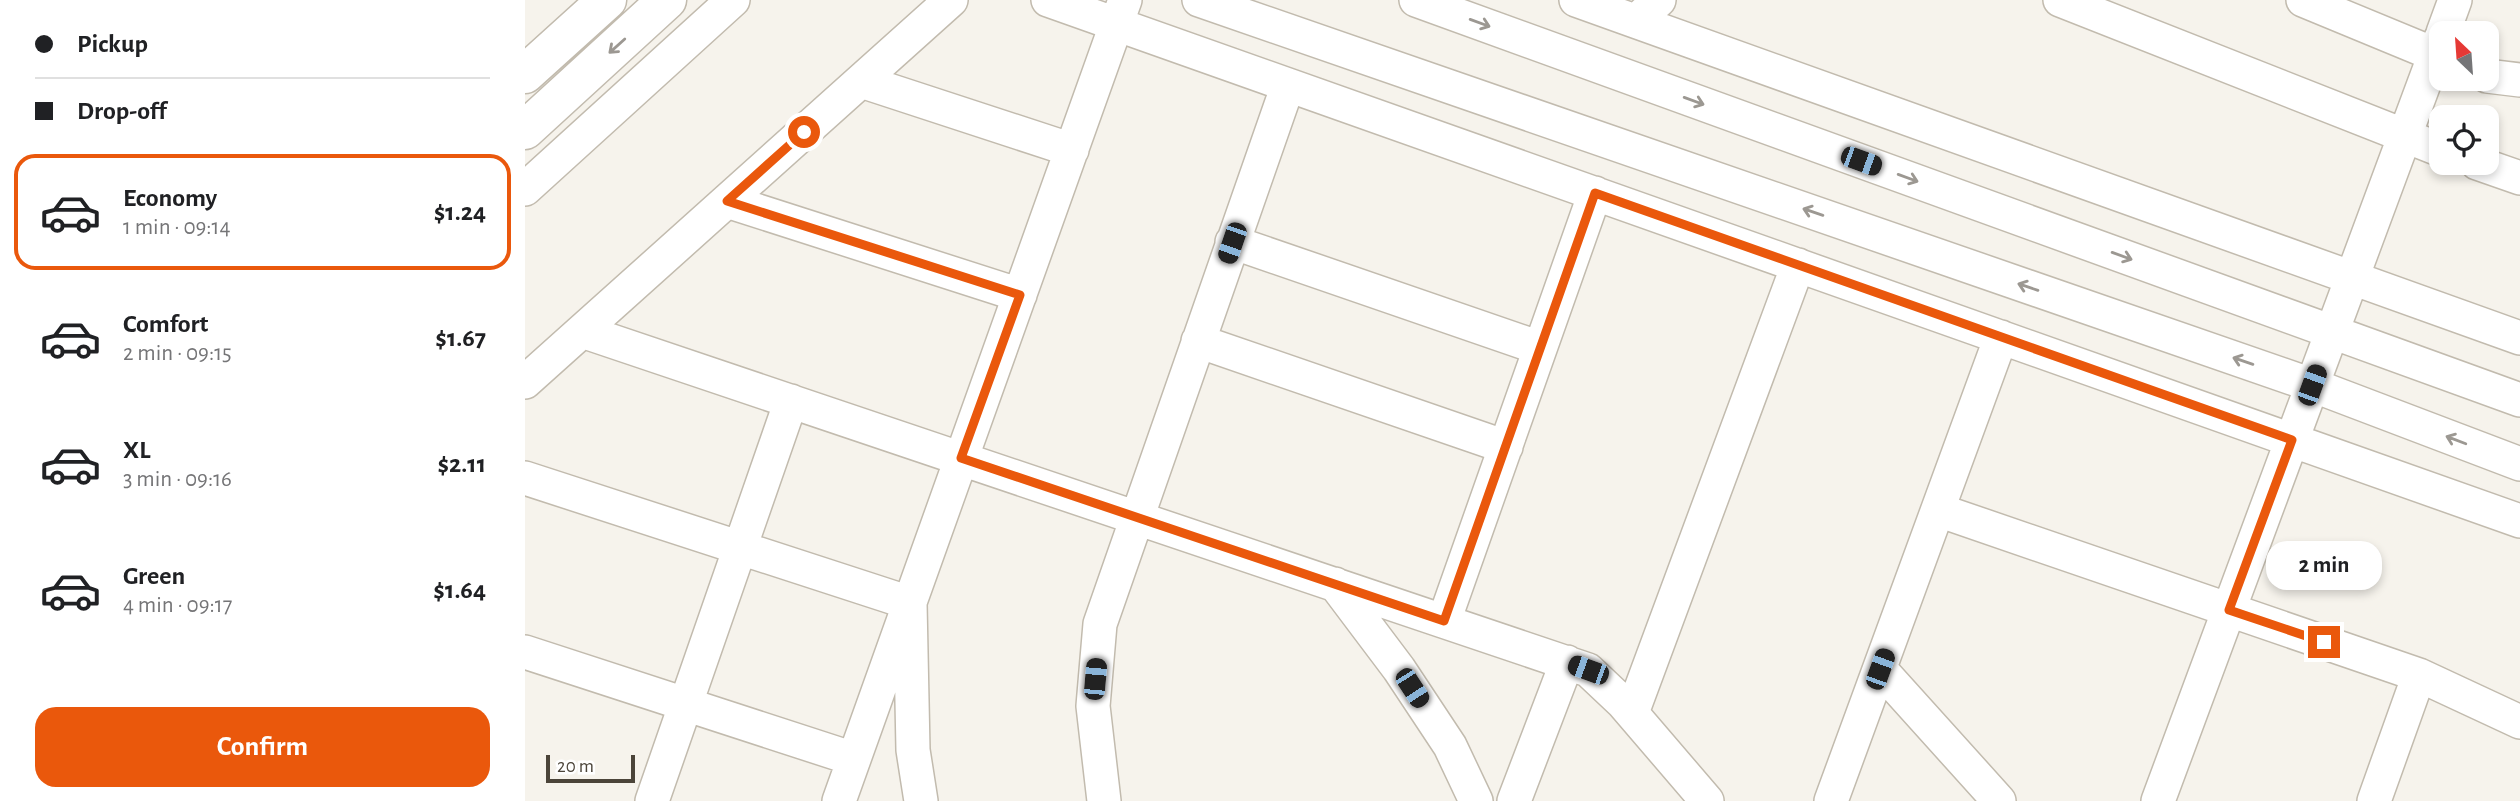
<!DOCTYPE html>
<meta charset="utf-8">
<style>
:root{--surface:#fff;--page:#f2f2f2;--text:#202124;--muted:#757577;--line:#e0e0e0;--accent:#ea580c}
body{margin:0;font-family:"Alegreya Sans",sans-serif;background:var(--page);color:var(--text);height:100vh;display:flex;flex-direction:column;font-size:26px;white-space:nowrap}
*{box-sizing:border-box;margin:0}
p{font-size:23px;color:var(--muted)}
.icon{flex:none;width:38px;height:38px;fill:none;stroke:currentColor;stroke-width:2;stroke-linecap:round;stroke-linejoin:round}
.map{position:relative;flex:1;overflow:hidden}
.details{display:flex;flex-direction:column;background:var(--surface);width:525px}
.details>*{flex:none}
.guide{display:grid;align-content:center;height:154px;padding:0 35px;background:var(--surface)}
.needle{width:46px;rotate:335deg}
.tools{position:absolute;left:1904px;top:21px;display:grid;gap:14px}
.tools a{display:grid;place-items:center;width:70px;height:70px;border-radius:14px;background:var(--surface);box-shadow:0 4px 10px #0003;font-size:35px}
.scale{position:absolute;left:21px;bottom:18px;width:89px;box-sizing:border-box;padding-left:7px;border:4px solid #4b4439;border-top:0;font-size:19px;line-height:24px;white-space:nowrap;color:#4b4439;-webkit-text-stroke:5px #fff;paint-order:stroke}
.end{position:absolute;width:32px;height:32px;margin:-16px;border:9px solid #ea580c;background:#fff;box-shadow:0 0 0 4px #fff}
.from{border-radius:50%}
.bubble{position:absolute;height:49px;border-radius:21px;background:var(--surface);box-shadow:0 4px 10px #0003;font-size:23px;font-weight:700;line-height:49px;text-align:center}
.car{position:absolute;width:21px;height:42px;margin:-21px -10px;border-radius:9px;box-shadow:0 0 5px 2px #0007;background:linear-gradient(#222 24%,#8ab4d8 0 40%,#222 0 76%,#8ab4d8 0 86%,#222 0)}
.guide b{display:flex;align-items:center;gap:24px;height:66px;font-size:26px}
.guide b+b{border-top:2px solid var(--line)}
.guide i{width:18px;height:18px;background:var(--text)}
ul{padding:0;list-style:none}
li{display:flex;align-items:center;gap:21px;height:116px;margin:0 14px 10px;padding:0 21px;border:4px solid transparent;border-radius:21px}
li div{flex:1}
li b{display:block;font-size:26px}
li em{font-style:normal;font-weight:700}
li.on{border-color:var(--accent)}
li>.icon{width:63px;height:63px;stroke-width:1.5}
.action{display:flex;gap:14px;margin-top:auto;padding:14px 35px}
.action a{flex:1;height:80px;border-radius:21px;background:var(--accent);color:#fff;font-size:28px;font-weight:700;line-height:80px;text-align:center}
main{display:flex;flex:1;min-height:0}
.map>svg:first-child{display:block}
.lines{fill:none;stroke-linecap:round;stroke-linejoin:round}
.minor-casing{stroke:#c2bbae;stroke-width:36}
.tertiary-casing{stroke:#c2bbae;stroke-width:41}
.minor{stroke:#fff;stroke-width:33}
.tertiary{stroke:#fff;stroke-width:38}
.oneway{stroke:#9c9892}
.route{stroke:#ea580c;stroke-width:9}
</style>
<main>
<section class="details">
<div class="guide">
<b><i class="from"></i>Pickup</b>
<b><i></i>Drop-off</b>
</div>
<ul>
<li class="on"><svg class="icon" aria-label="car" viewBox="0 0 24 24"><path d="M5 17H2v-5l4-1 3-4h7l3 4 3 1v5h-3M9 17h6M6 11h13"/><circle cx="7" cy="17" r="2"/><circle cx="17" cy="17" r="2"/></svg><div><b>Economy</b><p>1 min · 09:14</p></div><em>$1.24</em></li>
<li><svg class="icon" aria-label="car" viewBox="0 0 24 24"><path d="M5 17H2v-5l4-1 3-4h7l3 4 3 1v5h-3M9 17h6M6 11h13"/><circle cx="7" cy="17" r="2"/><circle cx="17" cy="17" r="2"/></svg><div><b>Comfort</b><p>2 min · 09:15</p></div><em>$1.67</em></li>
<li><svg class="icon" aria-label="car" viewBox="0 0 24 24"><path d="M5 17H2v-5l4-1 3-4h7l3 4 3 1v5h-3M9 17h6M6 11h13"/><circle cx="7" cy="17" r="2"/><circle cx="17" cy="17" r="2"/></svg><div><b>XL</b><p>3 min · 09:16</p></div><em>$2.11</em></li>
<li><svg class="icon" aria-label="car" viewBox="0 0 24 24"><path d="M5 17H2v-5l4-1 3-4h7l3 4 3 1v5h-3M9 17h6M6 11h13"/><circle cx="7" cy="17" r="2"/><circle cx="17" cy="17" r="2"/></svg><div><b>Green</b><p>4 min · 09:17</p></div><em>$1.64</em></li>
</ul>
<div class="action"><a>Confirm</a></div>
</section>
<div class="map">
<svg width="1995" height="801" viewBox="0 0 1995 801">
<rect width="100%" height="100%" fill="#f6f3ec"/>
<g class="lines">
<defs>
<path id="minor" d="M 523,0 L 1995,521
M 674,0 L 1787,385 L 1995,464
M 891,0 L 1995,400
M 1051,0 L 1995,338
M 1535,0 L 1916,150
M 1778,0 L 1916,57
M 1111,21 L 1134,0
M 1918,33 L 1930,0
M 1962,76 L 1995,80
M 336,81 L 547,150
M 1952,163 L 1995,178
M 0,189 L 208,0
M 202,201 L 495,295
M 707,242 L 1015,348
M 57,331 L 1063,670 L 1098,703 L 1182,801
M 673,341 L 981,447
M 0,382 L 426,0
M 0,478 L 385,603 L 388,750 L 396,801
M 1413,510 L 1894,675 L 1995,722
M 810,584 L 874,669 L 925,746 L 951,801
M 919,621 L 1070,193
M 0,652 L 329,759
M 1355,669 L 1474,801
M 1107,713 L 1273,265
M 127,801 L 266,401
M 314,801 L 600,0
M 579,801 L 568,706 L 575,624 L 763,85
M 989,801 L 1042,662
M 1306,801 L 1476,337
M 1633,801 L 1916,38
M 1849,801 L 1894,675"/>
<path id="tertiary" d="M 0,74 L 82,0
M 0,130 L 142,0"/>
</defs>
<!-- minor casing -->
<use href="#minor" class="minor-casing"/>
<!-- tertiary casing -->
<use href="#tertiary" class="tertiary-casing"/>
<!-- minor -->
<use href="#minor" class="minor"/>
<!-- tertiary -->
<use href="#tertiary" class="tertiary"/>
</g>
<!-- one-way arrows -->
<defs><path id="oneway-shaft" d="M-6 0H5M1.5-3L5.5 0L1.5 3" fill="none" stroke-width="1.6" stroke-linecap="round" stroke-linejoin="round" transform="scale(1.75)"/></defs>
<g class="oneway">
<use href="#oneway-shaft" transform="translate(955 23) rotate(20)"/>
<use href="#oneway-shaft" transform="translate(92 46) rotate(138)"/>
<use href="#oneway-shaft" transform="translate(1169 101) rotate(20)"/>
<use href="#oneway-shaft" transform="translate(1383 178) rotate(20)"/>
<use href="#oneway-shaft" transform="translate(1288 212) rotate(-161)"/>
<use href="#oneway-shaft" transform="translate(1597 256) rotate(20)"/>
<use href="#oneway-shaft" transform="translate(1503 287) rotate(-161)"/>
<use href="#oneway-shaft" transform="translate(1718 361) rotate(-161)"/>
<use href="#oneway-shaft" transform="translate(1931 440) rotate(-159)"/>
</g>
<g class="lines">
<!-- route -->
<path class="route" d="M 279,132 L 202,201 L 495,295 L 436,458 L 919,621 L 1070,193 L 1767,440 L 1704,610 L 1799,642"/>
</g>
</svg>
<div class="tools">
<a><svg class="needle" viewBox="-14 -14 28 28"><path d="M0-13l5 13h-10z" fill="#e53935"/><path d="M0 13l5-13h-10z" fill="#757577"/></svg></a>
<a><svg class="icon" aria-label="locate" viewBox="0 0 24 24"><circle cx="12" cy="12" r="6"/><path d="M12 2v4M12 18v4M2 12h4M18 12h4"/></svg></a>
</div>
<div class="scale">20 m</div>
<i class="end from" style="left:279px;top:132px"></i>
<i class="end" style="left:1799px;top:642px"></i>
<div class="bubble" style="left:1741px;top:541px;width:116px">2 min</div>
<i class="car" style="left:1336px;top:161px;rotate:110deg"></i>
<i class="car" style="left:707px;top:243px;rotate:199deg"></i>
<i class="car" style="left:1787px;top:385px;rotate:20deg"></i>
<i class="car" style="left:1355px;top:669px;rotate:20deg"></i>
<i class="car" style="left:1063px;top:670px;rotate:290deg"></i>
<i class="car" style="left:570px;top:679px;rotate:5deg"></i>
<i class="car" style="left:887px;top:688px;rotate:147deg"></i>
</div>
</main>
